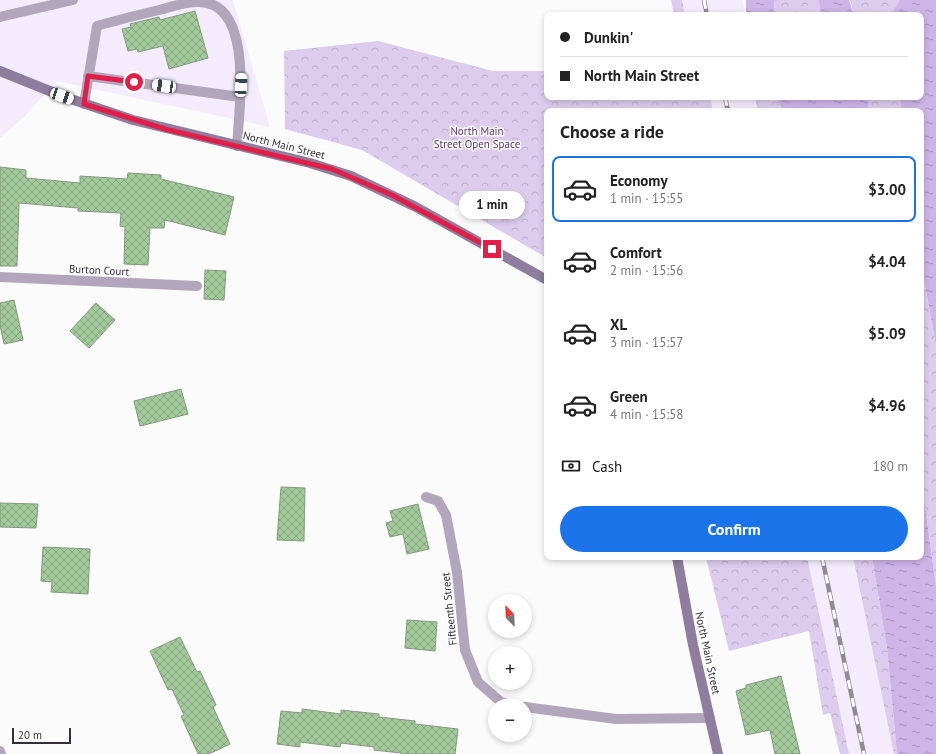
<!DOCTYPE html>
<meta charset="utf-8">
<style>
:root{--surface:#fff;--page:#f2f2f2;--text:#222;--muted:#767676;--line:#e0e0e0;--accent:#1a73e8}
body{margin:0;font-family:"PT Sans",sans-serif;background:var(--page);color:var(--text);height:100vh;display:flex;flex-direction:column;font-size:15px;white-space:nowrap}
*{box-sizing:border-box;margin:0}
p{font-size:13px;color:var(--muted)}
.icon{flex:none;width:22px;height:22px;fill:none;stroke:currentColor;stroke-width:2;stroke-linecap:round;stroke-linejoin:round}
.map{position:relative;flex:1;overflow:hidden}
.side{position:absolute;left:544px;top:108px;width:380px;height:452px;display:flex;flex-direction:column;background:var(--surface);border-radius:8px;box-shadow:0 2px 6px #0003}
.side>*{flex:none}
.top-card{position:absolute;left:544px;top:12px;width:380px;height:88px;border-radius:8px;box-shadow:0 2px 6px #0003;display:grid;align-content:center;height:88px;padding:0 16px;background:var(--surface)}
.needle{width:26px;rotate:337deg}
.controls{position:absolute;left:488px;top:594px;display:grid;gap:8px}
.controls a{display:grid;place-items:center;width:44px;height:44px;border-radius:50%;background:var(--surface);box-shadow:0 2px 6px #0003;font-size:20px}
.scale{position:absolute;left:12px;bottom:10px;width:59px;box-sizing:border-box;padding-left:4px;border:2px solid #342e3a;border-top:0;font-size:11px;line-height:14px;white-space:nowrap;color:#342e3a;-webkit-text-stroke:3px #fff;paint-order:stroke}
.end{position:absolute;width:18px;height:18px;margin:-9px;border:5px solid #e11d48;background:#fff;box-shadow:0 0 0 2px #fff}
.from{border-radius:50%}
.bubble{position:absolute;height:28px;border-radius:14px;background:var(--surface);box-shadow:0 2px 6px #0003;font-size:13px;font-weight:800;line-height:28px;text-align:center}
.car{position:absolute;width:12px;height:24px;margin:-12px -6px;border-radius:5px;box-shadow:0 0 3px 1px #0007;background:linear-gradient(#fff 24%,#345 0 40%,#fff 0 76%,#345 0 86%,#fff 0)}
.top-card b{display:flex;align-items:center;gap:14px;height:38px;font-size:15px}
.top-card b+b{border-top:1px solid var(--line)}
.top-card i{width:10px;height:10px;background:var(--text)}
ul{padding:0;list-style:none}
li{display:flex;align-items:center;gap:12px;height:66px;margin:0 8px 6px;padding:0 8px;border:2px solid transparent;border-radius:8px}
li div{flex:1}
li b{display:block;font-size:15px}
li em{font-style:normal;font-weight:800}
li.selected{border-color:var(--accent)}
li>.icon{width:36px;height:36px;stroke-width:1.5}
h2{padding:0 16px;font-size:18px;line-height:48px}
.pay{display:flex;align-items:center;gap:10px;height:44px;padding:0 16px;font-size:15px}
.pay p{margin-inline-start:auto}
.primary-button{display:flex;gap:8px;margin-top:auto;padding:8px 16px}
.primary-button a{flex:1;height:46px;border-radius:24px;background:var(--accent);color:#fff;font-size:16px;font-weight:800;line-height:46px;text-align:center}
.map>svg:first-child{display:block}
.built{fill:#f4ecfd}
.park{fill:url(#park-crowns)}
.water{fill:url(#water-ripples)}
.building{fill:url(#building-cross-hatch);stroke:#839a7e}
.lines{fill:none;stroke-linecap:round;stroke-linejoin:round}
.service{stroke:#b2a6bd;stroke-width:10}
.minor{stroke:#b2a6bd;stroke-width:10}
.tertiary{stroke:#b2a6bd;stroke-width:10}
.secondary{stroke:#8e7d9e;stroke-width:10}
.rail-casing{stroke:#8e8b92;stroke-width:4.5}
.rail{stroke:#fff;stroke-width:3;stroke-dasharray:9;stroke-linecap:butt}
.route{stroke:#e11d48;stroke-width:5}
.labels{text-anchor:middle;stroke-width:3;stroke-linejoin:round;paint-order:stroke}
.park-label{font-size:11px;fill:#573573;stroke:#fff}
.street-label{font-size:11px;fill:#342e3a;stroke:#fff}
</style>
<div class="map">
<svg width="936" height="754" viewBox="0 0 936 754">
<defs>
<pattern id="park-crowns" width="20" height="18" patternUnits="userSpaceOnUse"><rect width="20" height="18" fill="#dce"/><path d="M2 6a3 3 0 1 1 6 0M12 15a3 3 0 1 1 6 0" fill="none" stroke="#beb0cd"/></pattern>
<pattern id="water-ripples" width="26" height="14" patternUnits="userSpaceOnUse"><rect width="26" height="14" fill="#cfb4e8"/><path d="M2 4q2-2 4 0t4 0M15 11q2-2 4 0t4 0" fill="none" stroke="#a993bd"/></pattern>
<pattern id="building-cross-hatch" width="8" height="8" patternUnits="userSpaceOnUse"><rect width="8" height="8" fill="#a3ca9b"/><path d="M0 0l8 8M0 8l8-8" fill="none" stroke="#86a47f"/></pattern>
</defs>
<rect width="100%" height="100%" fill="#fbfbfb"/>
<!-- built -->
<path class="built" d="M 0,0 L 233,0 L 270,127 L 57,81 L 22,119 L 0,138 Z
M 682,0 L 742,0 L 745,13 L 738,15 L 685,15 Z
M 710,97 L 755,97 L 758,111 L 713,111 Z
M 807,557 L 853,557 L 894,754 L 849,754 Z"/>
<!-- park -->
<path class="park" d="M 671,0 L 682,0 L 685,15 L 674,15 Z
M 776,0 L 819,0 L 820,15 L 775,15 L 774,2 Z
M 850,0 L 900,0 L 890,15 L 854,15 Z
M 378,41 L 493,71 L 547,71 L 547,97 L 710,97 L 713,111 L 547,111 L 547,258 L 362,150 L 285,129 L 284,51 Z
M 755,97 L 775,97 L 783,111 L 758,111 Z
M 868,97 L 899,97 L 902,111 L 868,111 Z
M 921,263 L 936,346 L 936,586 L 921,477 Z
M 706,557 L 807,557 L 849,754 L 840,754 L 830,713 L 823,715 L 809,631 L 729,651 Z
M 853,557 L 872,557 L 887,648 L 897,754 L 894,754 Z"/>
<!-- water -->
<path class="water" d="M 746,0 L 776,0 L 774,2 L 775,15 L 746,15 Z
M 819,0 L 849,0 L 854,15 L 841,15 L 840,12 L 832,13 L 832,15 L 820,15 Z
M 900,0 L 936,0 L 936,346 L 921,263 L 921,111 L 902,111 L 899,97 L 921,97 L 921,15 L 890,15 Z
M 775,97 L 868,97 L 868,111 L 783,111 Z
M 921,477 L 936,586 L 936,754 L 897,754 L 887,648 L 872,557 L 921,557 Z"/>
<!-- building -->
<path class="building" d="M 195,11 L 208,58 L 169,69 L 163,46 L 138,52 L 137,49 L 128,51 L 122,29 L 131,27 L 130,24 L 159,17 L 160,20 Z
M 0,167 L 26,170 L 26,178 L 80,183 L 80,176 L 127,179 L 128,173 L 161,175 L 161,179 L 234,197 L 225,235 L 165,220 L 164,228 L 150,228 L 148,265 L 124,264 L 125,227 L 120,226 L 121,213 L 78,211 L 78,208 L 19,203 L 17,266 L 0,266 Z
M 205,270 L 226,271 L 224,300 L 204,299 Z
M 14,300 L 23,340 L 4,344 L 0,325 L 0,303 Z
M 96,303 L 115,320 L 89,348 L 70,331 Z
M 181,389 L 188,414 L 140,426 L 134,401 Z
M 281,487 L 305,488 L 304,541 L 277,540 Z
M 0,503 L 38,504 L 36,528 L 0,527 Z
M 418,504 L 429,549 L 407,554 L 403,534 L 390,537 L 386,523 L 393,521 L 390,511 Z
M 43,547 L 90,549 L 88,594 L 51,592 L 52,582 L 41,581 Z
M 407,620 L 437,622 L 435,651 L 405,648 Z
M 180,637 L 197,672 L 200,671 L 216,705 L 213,707 L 230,744 L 209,754 L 198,754 L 181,716 L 184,715 L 172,689 L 168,690 L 150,651 Z
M 781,676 L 800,754 L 775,754 L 770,730 L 746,735 L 736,691 L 746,688 L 746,685 Z
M 302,709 L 341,714 L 341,710 L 379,714 L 379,717 L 415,721 L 415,724 L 458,729 L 455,754 L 409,754 L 374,750 L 374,747 L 341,743 L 340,747 L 300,742 L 300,747 L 277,744 L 281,711 L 302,713 Z"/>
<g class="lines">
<!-- service -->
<path class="service" d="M 88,76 L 240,97
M 84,104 L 97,26 C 117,20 138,15 159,10 C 171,7 185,2 198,2 C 255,1 239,111 237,146"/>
<!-- minor -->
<path class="minor" d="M 0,17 L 73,0
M 0,277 L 197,286
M 426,497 L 438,501 L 446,515 L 457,572 L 465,650 L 478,682 L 501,702 L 516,705
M 525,707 L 616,719 L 710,718"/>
<!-- tertiary -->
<path class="tertiary" d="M 0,751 L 1,754"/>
<!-- secondary -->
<path class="secondary" d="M 0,71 L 62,96 L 133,120 L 310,163 L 351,176 L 416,207 L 547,280
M 677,557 L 693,645 L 718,754"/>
<defs>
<path id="rail" d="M 704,0 L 707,15
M 725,97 L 728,111
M 822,557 L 864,754"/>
</defs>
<!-- rail casing -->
<use href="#rail" class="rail-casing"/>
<!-- rail -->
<use href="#rail" class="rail"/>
</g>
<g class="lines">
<!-- route -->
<path class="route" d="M 134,82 L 88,76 L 84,104 L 165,129 L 332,169 L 392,195 L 492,249"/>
</g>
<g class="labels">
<!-- park labels -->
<g class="park-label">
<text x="477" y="135">North Main<tspan x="477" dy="13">Street Open Space</tspan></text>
</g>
<!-- street labels -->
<g class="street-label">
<text transform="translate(284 145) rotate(14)" y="4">North Main Street</text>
<text transform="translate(99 270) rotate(3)" y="4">Burton Court</text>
<text transform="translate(449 609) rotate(-96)" y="4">Fifteenth Street</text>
<text transform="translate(708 653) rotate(78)" y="4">North Main Street</text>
</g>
</g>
</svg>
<div class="controls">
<a><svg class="needle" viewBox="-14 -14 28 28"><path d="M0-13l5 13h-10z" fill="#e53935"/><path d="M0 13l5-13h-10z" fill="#767676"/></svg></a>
<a>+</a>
<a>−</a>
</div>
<div class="scale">20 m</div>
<i class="end from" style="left:134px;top:82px"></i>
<i class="end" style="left:492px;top:249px"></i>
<div class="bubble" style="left:459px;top:191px;width:66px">1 min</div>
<i class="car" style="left:241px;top:85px;rotate:3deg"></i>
<i class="car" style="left:164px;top:86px;rotate:278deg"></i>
<i class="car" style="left:62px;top:96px;rotate:109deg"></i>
<div class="top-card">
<b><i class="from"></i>Dunkin'</b>
<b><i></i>North Main Street</b>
</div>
<section class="side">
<h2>Choose a ride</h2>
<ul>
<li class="selected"><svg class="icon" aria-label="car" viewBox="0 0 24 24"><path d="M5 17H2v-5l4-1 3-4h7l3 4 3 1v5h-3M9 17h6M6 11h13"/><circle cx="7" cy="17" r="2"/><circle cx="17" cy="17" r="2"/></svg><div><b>Economy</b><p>1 min · 15:55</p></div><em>$3.00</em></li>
<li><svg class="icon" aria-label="car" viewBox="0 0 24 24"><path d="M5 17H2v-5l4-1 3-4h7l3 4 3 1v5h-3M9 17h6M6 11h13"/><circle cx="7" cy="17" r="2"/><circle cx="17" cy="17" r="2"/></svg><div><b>Comfort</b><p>2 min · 15:56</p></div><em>$4.04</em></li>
<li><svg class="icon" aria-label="car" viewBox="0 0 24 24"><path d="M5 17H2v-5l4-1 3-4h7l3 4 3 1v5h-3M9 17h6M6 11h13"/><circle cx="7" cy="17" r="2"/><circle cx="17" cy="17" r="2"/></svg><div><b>XL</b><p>3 min · 15:57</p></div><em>$5.09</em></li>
<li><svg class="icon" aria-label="car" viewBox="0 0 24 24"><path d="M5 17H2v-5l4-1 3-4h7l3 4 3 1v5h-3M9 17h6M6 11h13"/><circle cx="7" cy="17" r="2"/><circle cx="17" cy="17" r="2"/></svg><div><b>Green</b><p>4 min · 15:58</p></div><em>$4.96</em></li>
</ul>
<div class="pay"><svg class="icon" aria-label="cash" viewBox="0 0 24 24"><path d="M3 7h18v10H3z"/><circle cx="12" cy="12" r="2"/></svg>Cash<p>180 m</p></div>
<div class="primary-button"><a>Confirm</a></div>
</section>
</div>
